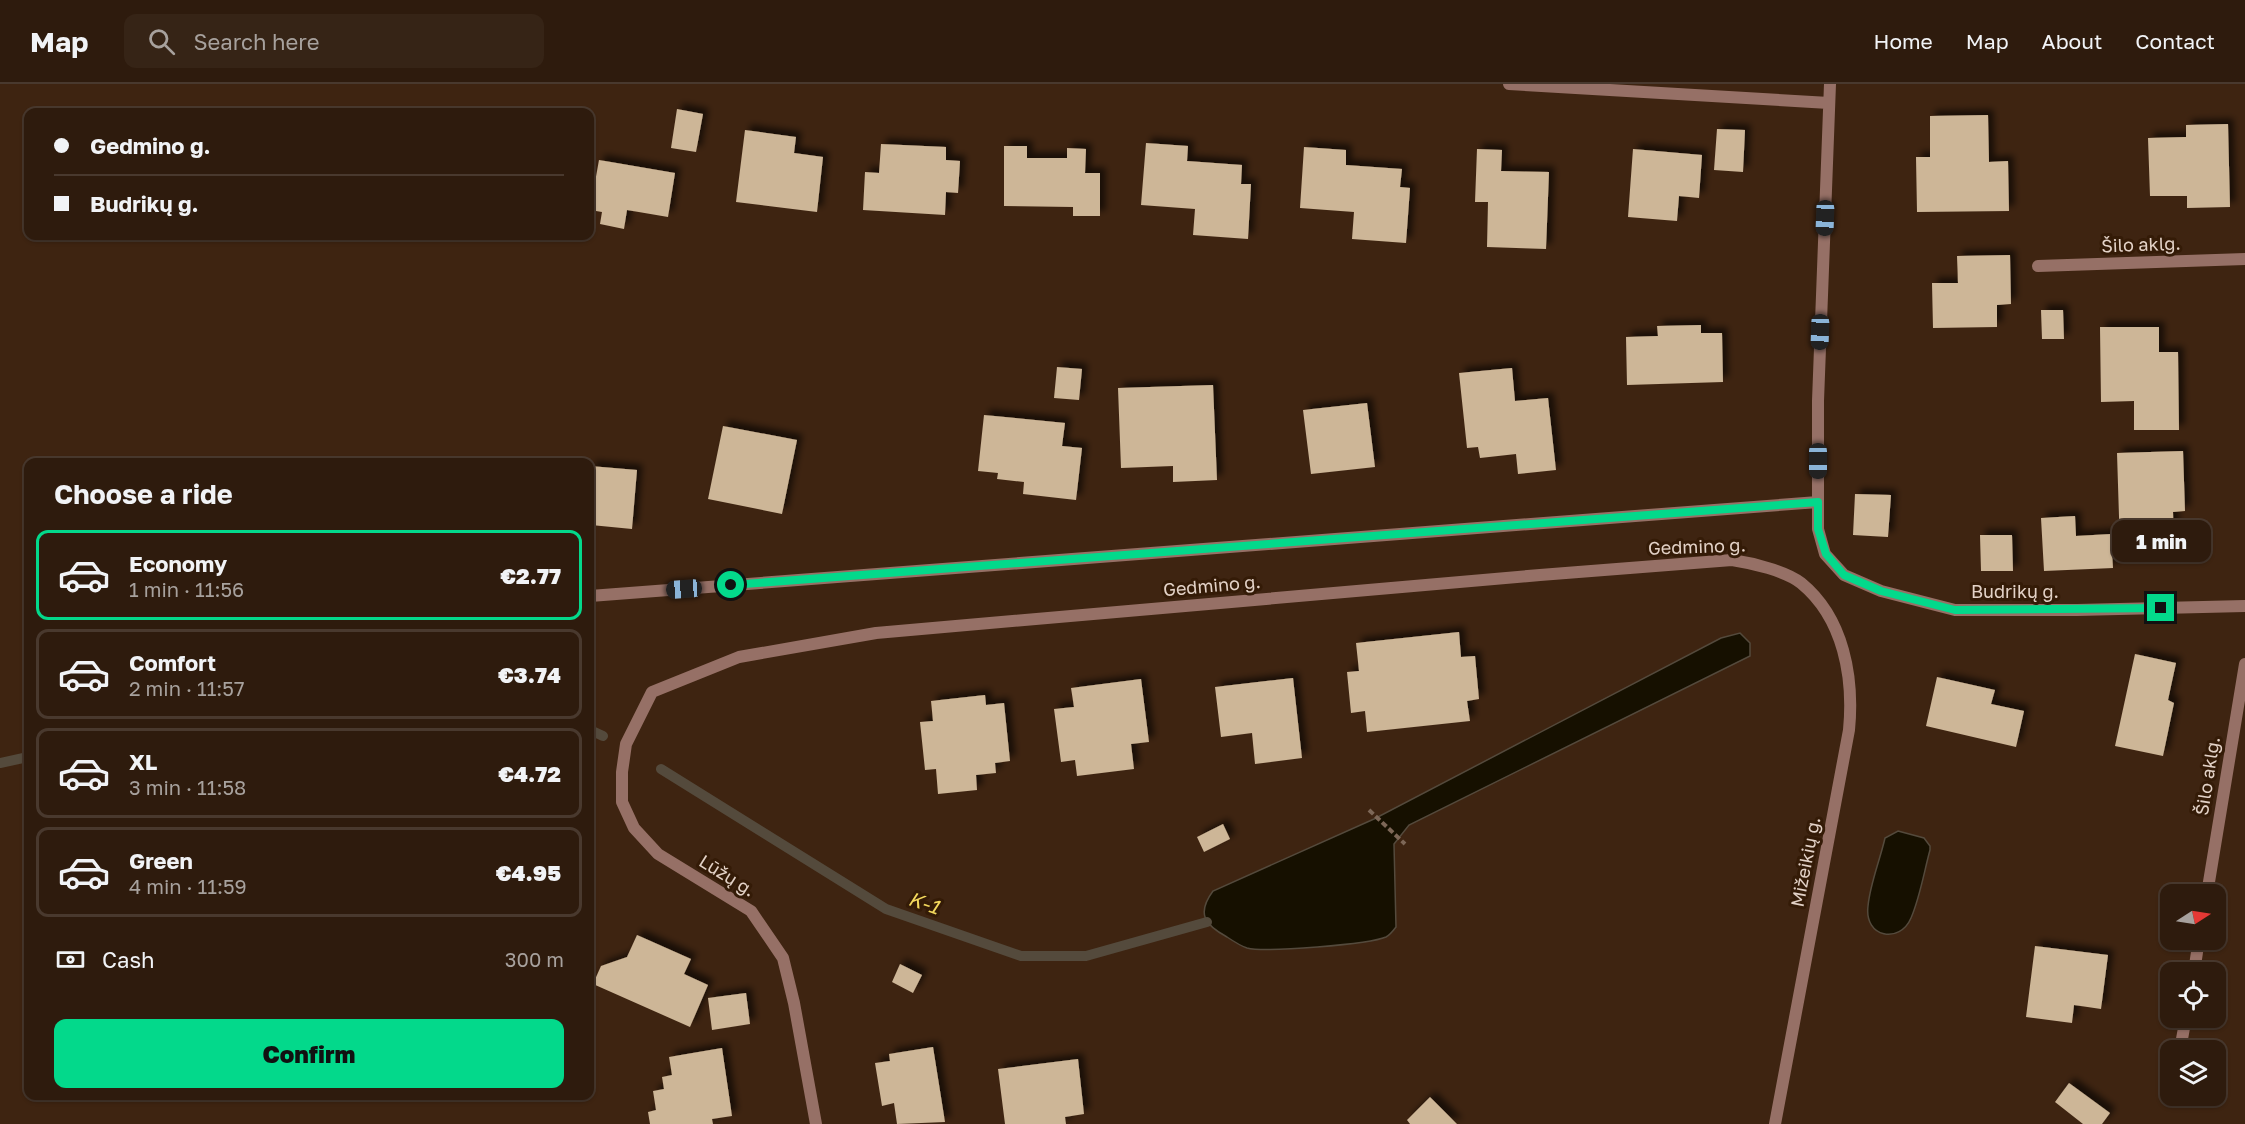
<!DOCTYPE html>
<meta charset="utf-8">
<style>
:root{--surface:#2e1b0d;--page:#362416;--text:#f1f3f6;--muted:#a7a19d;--line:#49392e;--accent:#03d98b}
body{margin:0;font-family:"Golos Text",sans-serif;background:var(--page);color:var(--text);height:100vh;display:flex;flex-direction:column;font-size:22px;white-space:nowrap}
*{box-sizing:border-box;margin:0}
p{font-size:20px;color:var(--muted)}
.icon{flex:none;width:33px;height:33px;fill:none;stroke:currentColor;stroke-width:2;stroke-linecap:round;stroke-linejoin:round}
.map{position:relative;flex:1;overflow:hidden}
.details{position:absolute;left:24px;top:374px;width:570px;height:642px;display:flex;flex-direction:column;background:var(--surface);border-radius:12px;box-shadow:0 2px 4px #0004,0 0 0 2px var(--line)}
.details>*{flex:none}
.banner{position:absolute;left:24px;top:24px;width:570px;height:132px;border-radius:12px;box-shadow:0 2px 4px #0004,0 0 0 2px var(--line);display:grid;align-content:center;height:132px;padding:0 30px;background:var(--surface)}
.needle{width:39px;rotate:78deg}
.fabs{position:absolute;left:2160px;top:800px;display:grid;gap:12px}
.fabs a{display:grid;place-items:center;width:66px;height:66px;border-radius:12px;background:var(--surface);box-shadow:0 2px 4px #0004,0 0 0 2px var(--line);font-size:30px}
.end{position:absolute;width:27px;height:27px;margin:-14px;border:8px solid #03d98b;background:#111;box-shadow:0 0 0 3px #111}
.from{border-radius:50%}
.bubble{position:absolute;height:42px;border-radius:12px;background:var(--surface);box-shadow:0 2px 4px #0004,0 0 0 2px var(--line);font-size:20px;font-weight:800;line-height:42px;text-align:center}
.car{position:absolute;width:18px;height:36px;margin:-18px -9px;border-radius:8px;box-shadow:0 0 4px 2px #0007;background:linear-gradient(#222 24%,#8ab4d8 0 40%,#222 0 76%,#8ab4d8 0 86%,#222 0)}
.banner b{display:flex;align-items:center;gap:21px;height:57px;font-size:22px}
.banner b+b{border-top:2px solid var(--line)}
.banner i{width:15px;height:15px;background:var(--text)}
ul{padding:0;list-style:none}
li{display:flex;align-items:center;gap:18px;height:90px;margin:0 12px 9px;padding:0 18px;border:3px solid var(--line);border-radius:12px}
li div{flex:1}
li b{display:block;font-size:22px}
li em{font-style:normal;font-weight:800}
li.current{border-color:var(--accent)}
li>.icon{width:54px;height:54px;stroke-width:1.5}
h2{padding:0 30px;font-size:27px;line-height:72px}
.pay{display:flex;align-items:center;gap:15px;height:66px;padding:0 30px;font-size:22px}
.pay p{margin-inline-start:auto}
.primary-button{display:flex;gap:12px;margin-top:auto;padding:12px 30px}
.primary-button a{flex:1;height:69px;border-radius:12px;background:var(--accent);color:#111;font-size:24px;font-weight:800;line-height:69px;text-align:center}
header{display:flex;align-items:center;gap:36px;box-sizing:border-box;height:84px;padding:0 30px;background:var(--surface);border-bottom:2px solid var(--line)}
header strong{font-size:28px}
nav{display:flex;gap:33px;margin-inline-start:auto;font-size:21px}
.search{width:420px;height:54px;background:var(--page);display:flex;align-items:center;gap:15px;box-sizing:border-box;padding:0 21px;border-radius:12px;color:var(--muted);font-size:22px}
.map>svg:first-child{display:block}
.water{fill:#161000;stroke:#544a3c;stroke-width:1.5}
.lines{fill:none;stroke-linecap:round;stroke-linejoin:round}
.stream{stroke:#544a3c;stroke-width:10}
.building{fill:#cdb697;filter:url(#shadow)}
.path{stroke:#7d6757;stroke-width:4;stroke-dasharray:6 3;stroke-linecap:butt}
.minor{stroke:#967066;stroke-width:12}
.route{stroke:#03d98b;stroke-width:8}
.labels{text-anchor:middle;stroke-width:6;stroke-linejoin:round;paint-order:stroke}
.street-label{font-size:18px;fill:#e3d2c7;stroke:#341b07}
.water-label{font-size:20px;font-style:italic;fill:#f3d85d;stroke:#341b07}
</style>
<header>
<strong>Map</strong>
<div class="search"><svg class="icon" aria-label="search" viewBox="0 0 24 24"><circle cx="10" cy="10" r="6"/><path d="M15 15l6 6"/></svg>Search here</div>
<nav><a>Home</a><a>Map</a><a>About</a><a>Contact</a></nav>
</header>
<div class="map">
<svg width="2245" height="1040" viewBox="0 0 2245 1040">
<defs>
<filter id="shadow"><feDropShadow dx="5.5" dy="-5.5" stdDeviation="3" flood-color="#0009"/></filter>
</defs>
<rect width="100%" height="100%" fill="#3e2411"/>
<!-- water -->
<path class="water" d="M 1740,549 L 1750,559 L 1750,572 L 1409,741 L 1394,760 L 1396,843 C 1393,847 1390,851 1386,853 C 1370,860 1265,869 1247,864 C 1241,862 1233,857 1227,853 C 1205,841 1196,830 1213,807 L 1374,735 L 1721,554 Z
M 1898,747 L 1924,754 L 1930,762 L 1930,766 C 1924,788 1920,813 1911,834 C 1900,860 1864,854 1868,822 C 1870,800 1880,776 1885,754 Z"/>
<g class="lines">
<!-- stream -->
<path class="stream" d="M 590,646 L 603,652
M 0,679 L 28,673
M 661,685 L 886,825 L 1021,872 L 1086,872 L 1207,838"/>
</g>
<!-- building -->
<path class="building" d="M 677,25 L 703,30 L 696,68 L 671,64 Z
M 1988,31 L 1989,78 L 2008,77 L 2009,127 L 1917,128 L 1916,73 L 1930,73 L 1930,32 Z
M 2228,40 L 2230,123 L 2187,124 L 2187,112 L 2150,112 L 2148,54 L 2186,53 L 2186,41 Z
M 1717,45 L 1745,46 L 1743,88 L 1714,86 Z
M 745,46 L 796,53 L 794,69 L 823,73 L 817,128 L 736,118 Z
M 1146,59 L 1188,62 L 1187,77 L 1242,81 L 1241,100 L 1251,100 L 1248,155 L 1193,151 L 1195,125 L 1141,121 Z
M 881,60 L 946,63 L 946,76 L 960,77 L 958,109 L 946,108 L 945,131 L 863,126 L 865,88 L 879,89 Z
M 1004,62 L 1027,62 L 1027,74 L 1067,74 L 1067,64 L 1086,65 L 1085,89 L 1100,89 L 1100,132 L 1073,132 L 1073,123 L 1004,122 Z
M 1304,63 L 1346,66 L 1346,81 L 1402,85 L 1400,103 L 1410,104 L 1406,159 L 1352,155 L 1354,128 L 1300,124 Z
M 1477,65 L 1502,66 L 1501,87 L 1549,88 L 1546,165 L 1487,163 L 1488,118 L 1475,118 Z
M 1633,65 L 1702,71 L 1699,114 L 1679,112 L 1677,137 L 1628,133 Z
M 599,76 L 675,89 L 668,133 L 627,126 L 624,145 L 600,140 L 602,128 L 590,126 Z
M 2010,171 L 2011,220 L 1997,221 L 1997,243 L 1933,244 L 1932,199 L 1958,199 L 1957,172 Z
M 2041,226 L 2063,226 L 2064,255 L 2042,255 Z
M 1701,241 L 1701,249 L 1722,249 L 1723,298 L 1627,301 L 1626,253 L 1658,252 L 1657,242 Z
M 2100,243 L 2159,243 L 2159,268 L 2178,268 L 2179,346 L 2134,346 L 2134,317 L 2101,318 Z
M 1057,283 L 1082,285 L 1079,316 L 1054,314 Z
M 1512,284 L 1515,317 L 1548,314 L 1556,386 L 1518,390 L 1516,370 L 1480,374 L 1478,363 L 1467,364 L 1459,289 Z
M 1213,301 L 1217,396 L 1173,398 L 1173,382 L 1121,384 L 1118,304 Z
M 1367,319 L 1375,383 L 1311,390 L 1303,326 Z
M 984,331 L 1065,339 L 1062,362 L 1082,364 L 1076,416 L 1023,410 L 1024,398 L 997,395 L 998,389 L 978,387 Z
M 723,342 L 797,356 L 782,430 L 708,415 Z
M 2183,367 L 2185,427 L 2173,428 L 2174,462 L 2120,464 L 2117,369 Z
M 590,382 L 637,386 L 632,445 L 591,441 Z
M 1855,410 L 1891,411 L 1888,453 L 1853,451 Z
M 2075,432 L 2076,452 L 2111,450 L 2113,484 L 2044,487 L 2041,434 Z
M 1980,451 L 2012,451 L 2013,487 L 1981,487 Z
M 1459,548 L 1461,573 L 1475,572 L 1479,615 L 1467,617 L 1470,637 L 1367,648 L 1365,627 L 1351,629 L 1347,588 L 1359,587 L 1356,559 Z
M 2135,570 L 2176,579 L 2168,616 L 2174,619 L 2163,672 L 2115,662 Z
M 1937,593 L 1995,606 L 1991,620 L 2024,627 L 2016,663 L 1926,642 Z
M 1293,594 L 1302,674 L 1255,680 L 1252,649 L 1221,653 L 1215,603 Z
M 1141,595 L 1149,658 L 1131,660 L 1134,685 L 1077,692 L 1075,676 L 1061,678 L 1054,625 L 1074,623 L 1071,604 Z
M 985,611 L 986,621 L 1004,619 L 1010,677 L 995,679 L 996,689 L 976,691 L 977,706 L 938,710 L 936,685 L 925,686 L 920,638 L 933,637 L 931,617 Z
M 1223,740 L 1230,755 L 1204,768 L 1197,753 Z
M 637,851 L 691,875 L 684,890 L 708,901 L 690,943 L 593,900 L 601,882 L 627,873 Z
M 2035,862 L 2108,871 L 2101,925 L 2074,921 L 2072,939 L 2026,933 Z
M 900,880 L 922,891 L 913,909 L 892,898 Z
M 746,909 L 750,940 L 712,946 L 708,914 Z
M 933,963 L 945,1038 L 897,1040 L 894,1019 L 882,1022 L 875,979 L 890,977 L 889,970 Z
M 722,964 L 732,1032 L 712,1035 L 713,1040 L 650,1040 L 648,1028 L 656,1026 L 653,1007 L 664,1005 L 662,993 L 672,991 L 669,973 Z
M 1078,975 L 1084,1030 L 1065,1033 L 1066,1040 L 1005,1040 L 998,985 Z
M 2069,999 L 2110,1029 L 2102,1040 L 2083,1040 L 2055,1018 Z
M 1430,1013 L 1457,1040 L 1410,1040 L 1407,1036 Z"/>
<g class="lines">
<!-- path -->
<path class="path" d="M 1369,726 L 1405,760"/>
<!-- minor -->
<path class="minor" d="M 1509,0 L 1829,19
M 1830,0 L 1818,317 L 1818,445 L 1825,470 L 1844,491 L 1881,507 L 1955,526 L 2077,526 L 2245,522
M 2038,182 L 2245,175
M 590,512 L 1818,418
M 2207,810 L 2245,580
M 2194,888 L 2199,855
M 2180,966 L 2186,933
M 816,1040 L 794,919 L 783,874 L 751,827 L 658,770 L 634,744 L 622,718 L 622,688 L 626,660 L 652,608 L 739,573 L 876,549 L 1540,491 L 1732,476 C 1752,479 1786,487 1801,499 C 1844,534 1854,594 1849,646 L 1775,1040"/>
</g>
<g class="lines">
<!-- route -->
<path class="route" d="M 731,501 L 1818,418 L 1818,445 L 1826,470 L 1844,491 L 1881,507 L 1955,526 L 2161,524"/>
</g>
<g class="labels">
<!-- street labels -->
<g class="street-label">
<text transform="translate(2141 161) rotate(-2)" y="6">Šilo aklg.</text>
<text transform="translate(1697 463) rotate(-2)" y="6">Gedmino g.</text>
<text transform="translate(1212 502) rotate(-5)" y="6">Gedmino g.</text>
<text x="2015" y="514">Budrikų g.</text>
<text transform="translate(2208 692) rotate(-81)" y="6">Šilo aklg.</text>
<text transform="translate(1806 778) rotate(-79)" y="6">Mižeikių g.</text>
<text transform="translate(727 792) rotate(32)" y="6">Lūžų g.</text>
</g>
<!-- water labels -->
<g class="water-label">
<text transform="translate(924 819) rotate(19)" y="7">K-1</text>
</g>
</g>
</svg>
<div class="fabs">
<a><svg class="needle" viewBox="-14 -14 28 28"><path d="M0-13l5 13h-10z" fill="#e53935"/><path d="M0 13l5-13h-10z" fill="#a7a19d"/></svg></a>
<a><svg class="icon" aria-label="locate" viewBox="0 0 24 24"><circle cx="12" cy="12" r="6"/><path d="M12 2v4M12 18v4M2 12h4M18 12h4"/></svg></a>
<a><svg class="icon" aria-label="layers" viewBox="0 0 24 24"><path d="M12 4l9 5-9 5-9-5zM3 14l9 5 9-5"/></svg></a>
</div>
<i class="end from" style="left:731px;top:501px"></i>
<i class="end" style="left:2161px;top:524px"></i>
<div class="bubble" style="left:2112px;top:436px;width:99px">1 min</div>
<i class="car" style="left:1825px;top:134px;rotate:182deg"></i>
<i class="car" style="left:1820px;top:248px;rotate:182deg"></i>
<i class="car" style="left:1818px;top:377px;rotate:180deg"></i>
<i class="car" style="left:684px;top:505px;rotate:266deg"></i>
<div class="banner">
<b><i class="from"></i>Gedmino g.</b>
<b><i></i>Budrikų g.</b>
</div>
<section class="details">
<h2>Choose a ride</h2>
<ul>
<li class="current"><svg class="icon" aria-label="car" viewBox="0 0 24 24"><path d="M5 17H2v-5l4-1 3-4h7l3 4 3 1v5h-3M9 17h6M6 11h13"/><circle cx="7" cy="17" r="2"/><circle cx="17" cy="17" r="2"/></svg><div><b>Economy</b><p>1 min · 11:56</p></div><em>€2.77</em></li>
<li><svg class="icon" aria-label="car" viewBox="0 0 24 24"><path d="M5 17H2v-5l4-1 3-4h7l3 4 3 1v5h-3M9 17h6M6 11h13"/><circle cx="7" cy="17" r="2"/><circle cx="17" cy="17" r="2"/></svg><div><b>Comfort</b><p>2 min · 11:57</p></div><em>€3.74</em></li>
<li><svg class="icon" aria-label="car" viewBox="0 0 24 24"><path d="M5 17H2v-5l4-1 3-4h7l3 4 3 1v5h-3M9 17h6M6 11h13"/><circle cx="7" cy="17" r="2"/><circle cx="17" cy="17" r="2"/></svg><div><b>XL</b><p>3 min · 11:58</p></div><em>€4.72</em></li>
<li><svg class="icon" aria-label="car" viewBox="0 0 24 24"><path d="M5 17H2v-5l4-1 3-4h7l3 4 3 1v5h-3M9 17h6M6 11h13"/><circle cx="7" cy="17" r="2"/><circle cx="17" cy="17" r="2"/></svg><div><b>Green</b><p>4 min · 11:59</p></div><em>€4.95</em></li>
</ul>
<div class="pay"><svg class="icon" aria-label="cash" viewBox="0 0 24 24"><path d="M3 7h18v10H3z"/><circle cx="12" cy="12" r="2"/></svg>Cash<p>300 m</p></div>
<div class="primary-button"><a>Confirm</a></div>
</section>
</div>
